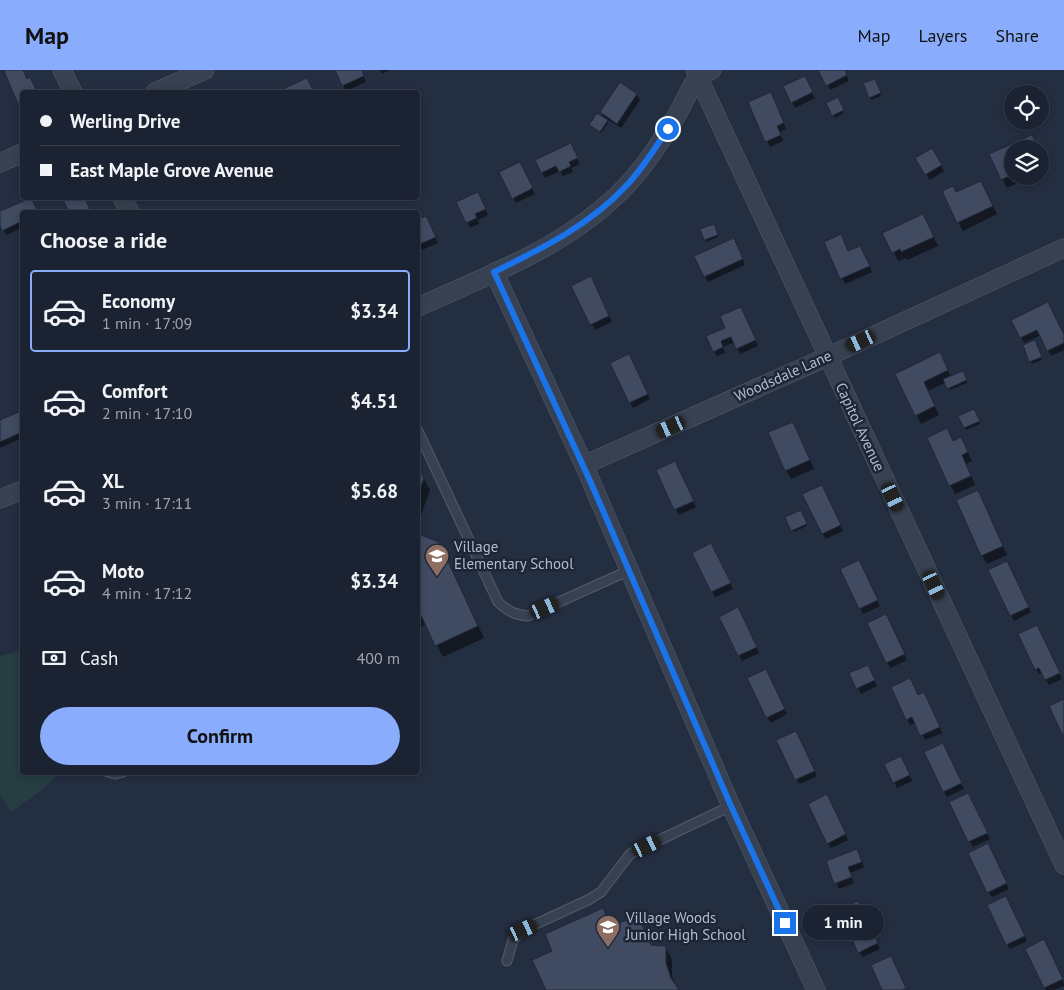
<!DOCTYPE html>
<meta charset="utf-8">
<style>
:root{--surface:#1b2231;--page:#282f3d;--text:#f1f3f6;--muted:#a0a4ab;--line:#393f4d;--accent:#89adfc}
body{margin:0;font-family:"PT Sans",sans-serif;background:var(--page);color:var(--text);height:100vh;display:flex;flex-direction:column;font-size:19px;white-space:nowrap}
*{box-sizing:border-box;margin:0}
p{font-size:16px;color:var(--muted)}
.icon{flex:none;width:28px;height:28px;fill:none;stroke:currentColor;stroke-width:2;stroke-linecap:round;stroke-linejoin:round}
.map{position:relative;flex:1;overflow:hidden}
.panel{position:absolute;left:20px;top:140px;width:400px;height:565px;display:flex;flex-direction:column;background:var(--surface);border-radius:5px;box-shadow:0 2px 8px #0003,0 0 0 1px var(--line)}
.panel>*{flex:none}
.banner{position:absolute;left:20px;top:20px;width:400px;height:110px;border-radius:5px;box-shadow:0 2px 8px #0003,0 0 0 1px var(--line);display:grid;align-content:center;height:110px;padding:0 20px;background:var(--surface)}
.tools{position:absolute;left:1004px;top:15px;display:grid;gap:10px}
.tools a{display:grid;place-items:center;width:45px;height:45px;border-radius:50%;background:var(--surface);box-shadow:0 2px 8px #0003,0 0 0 1px var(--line);font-size:25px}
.end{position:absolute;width:22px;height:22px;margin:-11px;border:6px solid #1a73e8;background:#fff;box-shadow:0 0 0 2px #fff}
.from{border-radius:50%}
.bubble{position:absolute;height:35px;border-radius:18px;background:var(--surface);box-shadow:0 2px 8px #0003,0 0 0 1px var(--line);font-size:16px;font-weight:800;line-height:35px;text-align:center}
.car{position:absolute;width:15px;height:30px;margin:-15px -8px;border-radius:6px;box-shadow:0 0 4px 1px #0007;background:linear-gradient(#222 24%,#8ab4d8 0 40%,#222 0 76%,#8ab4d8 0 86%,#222 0)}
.banner b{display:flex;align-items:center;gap:18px;height:48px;font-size:19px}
.banner b+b{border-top:1px solid var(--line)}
.banner i{width:12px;height:12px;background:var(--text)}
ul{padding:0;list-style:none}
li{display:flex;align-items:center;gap:15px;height:82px;margin:0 10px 8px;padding:0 10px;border:2px solid transparent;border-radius:5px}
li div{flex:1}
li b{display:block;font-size:19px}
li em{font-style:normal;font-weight:800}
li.on{border-color:var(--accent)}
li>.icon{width:45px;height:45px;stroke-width:1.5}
h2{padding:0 20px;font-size:22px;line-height:60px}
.pay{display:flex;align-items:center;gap:12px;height:55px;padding:0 20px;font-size:19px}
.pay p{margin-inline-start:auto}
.cta{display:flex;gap:10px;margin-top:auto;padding:10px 20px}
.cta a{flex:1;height:58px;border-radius:30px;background:var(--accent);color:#111;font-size:20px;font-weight:800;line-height:58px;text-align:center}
header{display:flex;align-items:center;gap:30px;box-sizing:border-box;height:70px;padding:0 25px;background:var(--accent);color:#111}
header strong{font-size:24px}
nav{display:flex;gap:28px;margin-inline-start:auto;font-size:18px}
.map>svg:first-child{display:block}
.pitch{fill:#263d42}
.shadow{fill:#0007}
.building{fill:#404b61;stroke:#1f2838}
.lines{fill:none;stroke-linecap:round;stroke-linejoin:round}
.lane-casing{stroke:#535c6b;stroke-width:11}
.street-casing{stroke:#535c6b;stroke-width:19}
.lane{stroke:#384151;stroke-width:9}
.street{stroke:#384151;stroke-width:18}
.route{stroke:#1a73e8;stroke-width:6}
.labels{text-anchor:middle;stroke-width:5;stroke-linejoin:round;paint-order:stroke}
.street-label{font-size:15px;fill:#b5bccb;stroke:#1d2636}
.poi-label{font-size:15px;fill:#b5bccb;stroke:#1d2636;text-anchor:start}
</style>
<header>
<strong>Map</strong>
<nav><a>Map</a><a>Layers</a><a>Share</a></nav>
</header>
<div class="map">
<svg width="1064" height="920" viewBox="0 0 1064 920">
<rect width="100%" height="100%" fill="#242e41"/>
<!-- pitch -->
<path class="pitch" d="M 22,580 L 22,702 L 60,703 L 38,723 L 11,742 L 0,725 L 0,586 Z"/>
<!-- shadow -->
<path class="shadow" d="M 9,0 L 22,0 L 27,10 L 33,14 L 36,22 L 22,22 L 22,39 L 19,33 Z
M 336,0 L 361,0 L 366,12 L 346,21 Z
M 380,0 L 390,0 L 382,4 Z
M 819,0 L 844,0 L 849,11 L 830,20 Z
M 807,13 L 815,28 L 795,38 L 785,17 Z
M 864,13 L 876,13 L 881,26 L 871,30 Z
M 637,25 L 640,30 L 621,58 L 605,48 L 608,53 L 601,63 L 592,57 L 591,55 L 606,50 L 601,42 Z
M 837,28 L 844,43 L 835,48 L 827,33 Z
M 773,29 L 786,59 L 779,62 L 783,71 L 770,77 L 750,33 Z
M 1012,79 L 1012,106 L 1034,106 L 1007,118 L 991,85 Z
M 573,80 L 580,94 L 571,98 L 573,102 L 563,106 L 560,101 L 545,108 L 542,102 Z
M 932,80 L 944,101 L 930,110 L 917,89 Z
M 1040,82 L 1048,100 L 1040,103 Z
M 523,99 L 535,124 L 516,133 L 513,128 Z
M 985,121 L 997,144 L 963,161 L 958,152 Z
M 63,128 L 84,128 L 91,142 L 70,142 Z
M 481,129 L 488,145 L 478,150 L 479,154 L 470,158 L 458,133 Z
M 34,134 L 38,142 L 22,142 L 22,158 L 6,165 L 0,153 L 0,143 Z
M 426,147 L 438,173 L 422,180 L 418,170 L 418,151 Z
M 927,154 L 938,176 L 907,190 L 906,188 L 898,191 L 884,163 Z
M 715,158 L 718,167 L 706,172 L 705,169 Z
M 825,173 L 848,182 L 863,183 L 872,202 L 845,214 Z
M 736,175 L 745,195 L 708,212 L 705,206 Z
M 593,213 L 612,252 L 595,260 L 573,216 Z
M 744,244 L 758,276 L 740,284 L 735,272 L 723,277 L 725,283 L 717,286 L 714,281 L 727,258 Z
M 1012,250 L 1064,266 L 1064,280 L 1051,286 L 1041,265 L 1024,273 Z
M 1036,274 L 1042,290 L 1032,294 L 1024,276 Z
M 632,291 L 650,329 L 633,338 L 630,332 Z
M 944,293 L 951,307 L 962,302 L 967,313 L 950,320 L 946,312 L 928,321 L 939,345 L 921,354 L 897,304 Z
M 974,340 L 980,354 L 966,360 L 960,347 Z
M 20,342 L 22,346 L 22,368 L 0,378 L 0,351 Z
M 793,353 L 814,399 L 791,409 L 786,400 Z
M 928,369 L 954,372 L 966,378 L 972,391 L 966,394 L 975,415 L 955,424 Z
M 418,398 L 430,420 L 418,454 Z
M 677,398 L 696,437 L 679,445 L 657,401 Z
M 824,422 L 843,461 L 826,469 L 823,464 Z
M 982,431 L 1007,485 L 987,494 L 982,485 Z
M 800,442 L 807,456 L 794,462 L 787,448 Z
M 418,465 L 439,473 L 484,568 L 443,587 L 426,554 L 418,558 Z
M 714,480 L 733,519 L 715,527 L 694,483 Z
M 862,497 L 880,536 L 863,544 L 842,500 Z
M 1010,498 L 1031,542 L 1014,551 L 1011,545 Z
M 741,544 L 759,583 L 742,591 L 721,547 Z
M 889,551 L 907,590 L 890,598 L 869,554 Z
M 1040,562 L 1062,609 L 1049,615 L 1042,603 L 1039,604 L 1036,599 Z
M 870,602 L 877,616 L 861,624 L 851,604 Z
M 769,606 L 787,644 L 771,653 L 767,647 Z
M 892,618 L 927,629 L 942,663 L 925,670 L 916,652 L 910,655 Z
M 798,668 L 817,706 L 800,714 L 796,709 Z
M 946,680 L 964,719 L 947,727 L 944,721 Z
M 903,693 L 912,711 L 897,718 L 894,712 Z
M 971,730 L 990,769 L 973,777 L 951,733 Z
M 830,732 L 848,770 L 831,778 L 828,773 Z
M 990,780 L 1009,819 L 992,827 L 988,822 Z
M 860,786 L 864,797 L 850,803 L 854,813 L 839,819 L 827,792 Z
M 1009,833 L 1027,871 L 1010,879 L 1007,874 Z
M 861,838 L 880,879 L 863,887 L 859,882 Z
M 637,847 L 652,876 L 665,877 L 672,889 L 672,906 L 678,920 L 548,920 L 554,881 L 609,851 L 612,857 Z
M 1046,876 L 1064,913 L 1064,916 L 1054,920 L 1046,920 L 1026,879 Z"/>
<!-- building -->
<path class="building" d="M 5,0 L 23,0 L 27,9 L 30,7 L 37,22 L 22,22 L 22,32 L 18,34 L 4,1 Z
M 335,0 L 362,0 L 364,6 L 342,16 Z
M 818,0 L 845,0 L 847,5 L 826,16 Z
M 805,6 L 813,22 L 791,33 L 783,16 Z
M 307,8 L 314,22 L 287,22 L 285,18 Z
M 875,9 L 881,23 L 869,28 L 863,13 Z
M 620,12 L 637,24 L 617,54 L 600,42 Z
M 771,22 L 784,53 L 777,56 L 781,65 L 765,72 L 748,32 Z
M 838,27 L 844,40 L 832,46 L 826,33 Z
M 597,43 L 608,50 L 600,62 L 589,55 Z
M 1032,65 L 1039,79 L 1012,79 L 1012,105 L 1001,110 L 989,84 Z
M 571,73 L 578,88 L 569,92 L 571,96 L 559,102 L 556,96 L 541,103 L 535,90 Z
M 932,78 L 942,95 L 925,105 L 915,88 Z
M 520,92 L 533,118 L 512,129 L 499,102 Z
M 981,111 L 993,136 L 957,153 L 942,121 L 953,116 L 956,122 Z
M 478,122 L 486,139 L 475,144 L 477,148 L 466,153 L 456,132 Z
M 31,128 L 38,142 L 22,142 L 22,151 L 2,161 L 0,156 L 0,141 Z
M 62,128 L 85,128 L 91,142 L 69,142 Z
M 923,144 L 934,167 L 901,182 L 900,179 L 892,183 L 882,163 Z
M 426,146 L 436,167 L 418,175 L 418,149 Z
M 714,154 L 718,165 L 704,170 L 700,159 Z
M 841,164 L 848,181 L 860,176 L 870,196 L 840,209 L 824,172 Z
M 734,168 L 743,189 L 704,207 L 694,186 Z
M 591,206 L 609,246 L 590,255 L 571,216 Z
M 1048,232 L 1064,265 L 1064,273 L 1047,281 L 1037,260 L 1020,268 L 1011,250 Z
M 741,237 L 756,270 L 736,279 L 731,267 L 721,271 L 723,277 L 713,282 L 706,266 L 725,258 L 720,246 Z
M 1035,270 L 1042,287 L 1029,292 L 1023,275 Z
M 940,282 L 948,300 L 924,312 L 935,336 L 915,346 L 895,304 Z
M 629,284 L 648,324 L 629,333 L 610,293 Z
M 963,301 L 967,310 L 947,319 L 943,309 Z
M 974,339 L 980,351 L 964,358 L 958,346 Z
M 21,341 L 22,345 L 22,362 L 0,372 L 0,350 Z
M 793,352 L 810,390 L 785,401 L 768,362 Z
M 947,358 L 953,371 L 961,367 L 968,382 L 962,385 L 971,406 L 949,416 L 927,368 Z
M 675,391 L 694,431 L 674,440 L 656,400 Z
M 418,397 L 424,408 L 418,425 Z
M 822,415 L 841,455 L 822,464 L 802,424 Z
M 978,420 L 1003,476 L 981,486 L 956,430 Z
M 801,440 L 807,454 L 791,461 L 785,447 Z
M 418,464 L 439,472 L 478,556 L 435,576 L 420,543 L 418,544 Z
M 711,473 L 731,513 L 711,522 L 692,483 Z
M 859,490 L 878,530 L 859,539 L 840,499 Z
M 1007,491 L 1029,537 L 1010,546 L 988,500 Z
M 738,537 L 757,577 L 738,586 L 719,547 Z
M 886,544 L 905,584 L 886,593 L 867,553 Z
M 1037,555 L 1060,603 L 1045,610 L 1039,598 L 1035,600 L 1018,564 Z
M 868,595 L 875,610 L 856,619 L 849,603 Z
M 766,599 L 785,639 L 766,648 L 747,608 Z
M 910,608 L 918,625 L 924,622 L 940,657 L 920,666 L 912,647 L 906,650 L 891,617 Z
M 1064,629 L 1064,666 L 1063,666 L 1049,636 Z
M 796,661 L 815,701 L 795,710 L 776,670 Z
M 943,673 L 962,713 L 943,722 L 924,682 Z
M 901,686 L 910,705 L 893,713 L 884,694 Z
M 968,723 L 988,763 L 968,772 L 949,732 Z
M 827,724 L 846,764 L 827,774 L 808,734 Z
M 988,773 L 1007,813 L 987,823 L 968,783 Z
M 857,779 L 862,792 L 848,797 L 852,807 L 834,814 L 826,791 Z
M 1006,826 L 1025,866 L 1006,875 L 987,835 Z
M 858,831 L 878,873 L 858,883 L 839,840 Z
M 603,838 L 611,856 L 638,846 L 651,875 L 666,876 L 666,893 L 671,908 L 679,920 L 546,920 L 532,890 L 552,881 L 545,864 Z
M 1044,869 L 1063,909 L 1044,918 L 1025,879 Z
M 891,886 L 906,918 L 902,920 L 882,920 L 871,895 Z"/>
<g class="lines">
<defs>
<path id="lane" d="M 418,361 L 498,532 C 508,541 515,545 528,546 L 630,500
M 108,702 L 115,704 L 123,702
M 507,891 L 513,870 L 523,860 L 588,830 L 601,822 L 630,784 L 731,736"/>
<path id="street" d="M 62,0 L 73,22
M 695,0 L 1064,795
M 155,22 L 205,0
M 0,93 L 22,83
M 122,128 L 130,142
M 494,202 L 584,395 L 731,736 L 816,920
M 418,237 C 491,204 571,175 627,115 C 647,94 663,68 678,43 C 683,35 692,13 698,7 C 701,4 708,2 712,0
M 584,395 L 827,287 L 1064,178
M 0,429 L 22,420"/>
</defs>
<!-- lane casing -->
<use href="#lane" class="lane-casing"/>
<!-- street casing -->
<use href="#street" class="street-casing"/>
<!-- lane -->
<use href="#lane" class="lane"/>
<!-- street -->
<use href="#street" class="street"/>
</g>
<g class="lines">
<!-- route -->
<path class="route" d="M 668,59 C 655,78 643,98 627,115 C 590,155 543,178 494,202 L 591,413 L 731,736 L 785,853"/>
</g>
<!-- icons -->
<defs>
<symbol id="school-pin" viewBox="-11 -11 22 30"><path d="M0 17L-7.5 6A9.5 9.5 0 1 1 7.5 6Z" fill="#8d6e63" stroke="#1d2636"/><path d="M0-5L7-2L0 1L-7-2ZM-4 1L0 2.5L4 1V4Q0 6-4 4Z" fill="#fff"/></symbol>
</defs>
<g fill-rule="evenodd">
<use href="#school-pin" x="423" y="472" width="28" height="38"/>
<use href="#school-pin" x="594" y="843" width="28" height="38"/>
</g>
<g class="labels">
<!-- street labels -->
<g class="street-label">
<text transform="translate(783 306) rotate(-24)" y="5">Woodsdale Lane</text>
<text transform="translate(860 357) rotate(65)" y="5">Capitol Avenue</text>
</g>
<!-- poi labels -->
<g class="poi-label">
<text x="454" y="482">Village<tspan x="454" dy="17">Elementary School</tspan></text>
<text x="626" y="853">Village Woods<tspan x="626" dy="17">Junior High School</tspan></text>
</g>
</g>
</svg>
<div class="tools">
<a><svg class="icon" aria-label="locate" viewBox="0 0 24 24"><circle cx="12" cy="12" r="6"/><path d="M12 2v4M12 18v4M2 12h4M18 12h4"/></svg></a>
<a><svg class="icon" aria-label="layers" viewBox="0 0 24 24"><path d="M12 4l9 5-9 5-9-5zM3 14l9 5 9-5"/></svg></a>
</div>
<i class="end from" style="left:668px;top:59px"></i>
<i class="end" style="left:785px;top:853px"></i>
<div class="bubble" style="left:802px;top:835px;width:82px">1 min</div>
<i class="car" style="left:861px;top:271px;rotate:245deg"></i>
<i class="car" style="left:671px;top:357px;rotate:246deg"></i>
<i class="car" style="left:893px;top:427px;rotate:155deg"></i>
<i class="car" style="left:934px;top:515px;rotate:155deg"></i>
<i class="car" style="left:545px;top:538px;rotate:66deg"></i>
<i class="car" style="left:647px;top:776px;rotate:64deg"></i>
<i class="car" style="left:523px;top:860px;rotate:65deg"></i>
<div class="banner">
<b><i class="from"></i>Werling Drive</b>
<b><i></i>East Maple Grove Avenue</b>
</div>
<section class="panel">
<h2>Choose a ride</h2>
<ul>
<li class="on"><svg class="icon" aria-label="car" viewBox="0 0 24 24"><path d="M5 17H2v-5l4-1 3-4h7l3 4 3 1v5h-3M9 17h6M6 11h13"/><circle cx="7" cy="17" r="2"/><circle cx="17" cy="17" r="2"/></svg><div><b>Economy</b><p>1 min · 17:09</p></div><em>$3.34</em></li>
<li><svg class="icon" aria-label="car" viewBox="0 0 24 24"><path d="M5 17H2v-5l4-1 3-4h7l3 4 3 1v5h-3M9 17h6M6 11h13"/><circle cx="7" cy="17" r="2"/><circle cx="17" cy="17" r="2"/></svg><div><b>Comfort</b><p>2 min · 17:10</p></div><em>$4.51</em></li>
<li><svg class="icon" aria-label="car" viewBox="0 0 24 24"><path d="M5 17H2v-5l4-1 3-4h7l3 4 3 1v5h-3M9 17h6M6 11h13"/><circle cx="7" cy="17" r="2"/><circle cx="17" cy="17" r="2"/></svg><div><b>XL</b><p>3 min · 17:11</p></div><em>$5.68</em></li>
<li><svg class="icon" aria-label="car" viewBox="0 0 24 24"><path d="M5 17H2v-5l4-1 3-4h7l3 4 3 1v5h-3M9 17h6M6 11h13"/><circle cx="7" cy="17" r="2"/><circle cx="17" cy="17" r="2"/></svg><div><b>Moto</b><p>4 min · 17:12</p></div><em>$3.34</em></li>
</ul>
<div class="pay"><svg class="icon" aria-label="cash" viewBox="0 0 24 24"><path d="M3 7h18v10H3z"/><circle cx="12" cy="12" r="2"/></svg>Cash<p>400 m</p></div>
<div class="cta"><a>Confirm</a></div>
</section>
</div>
